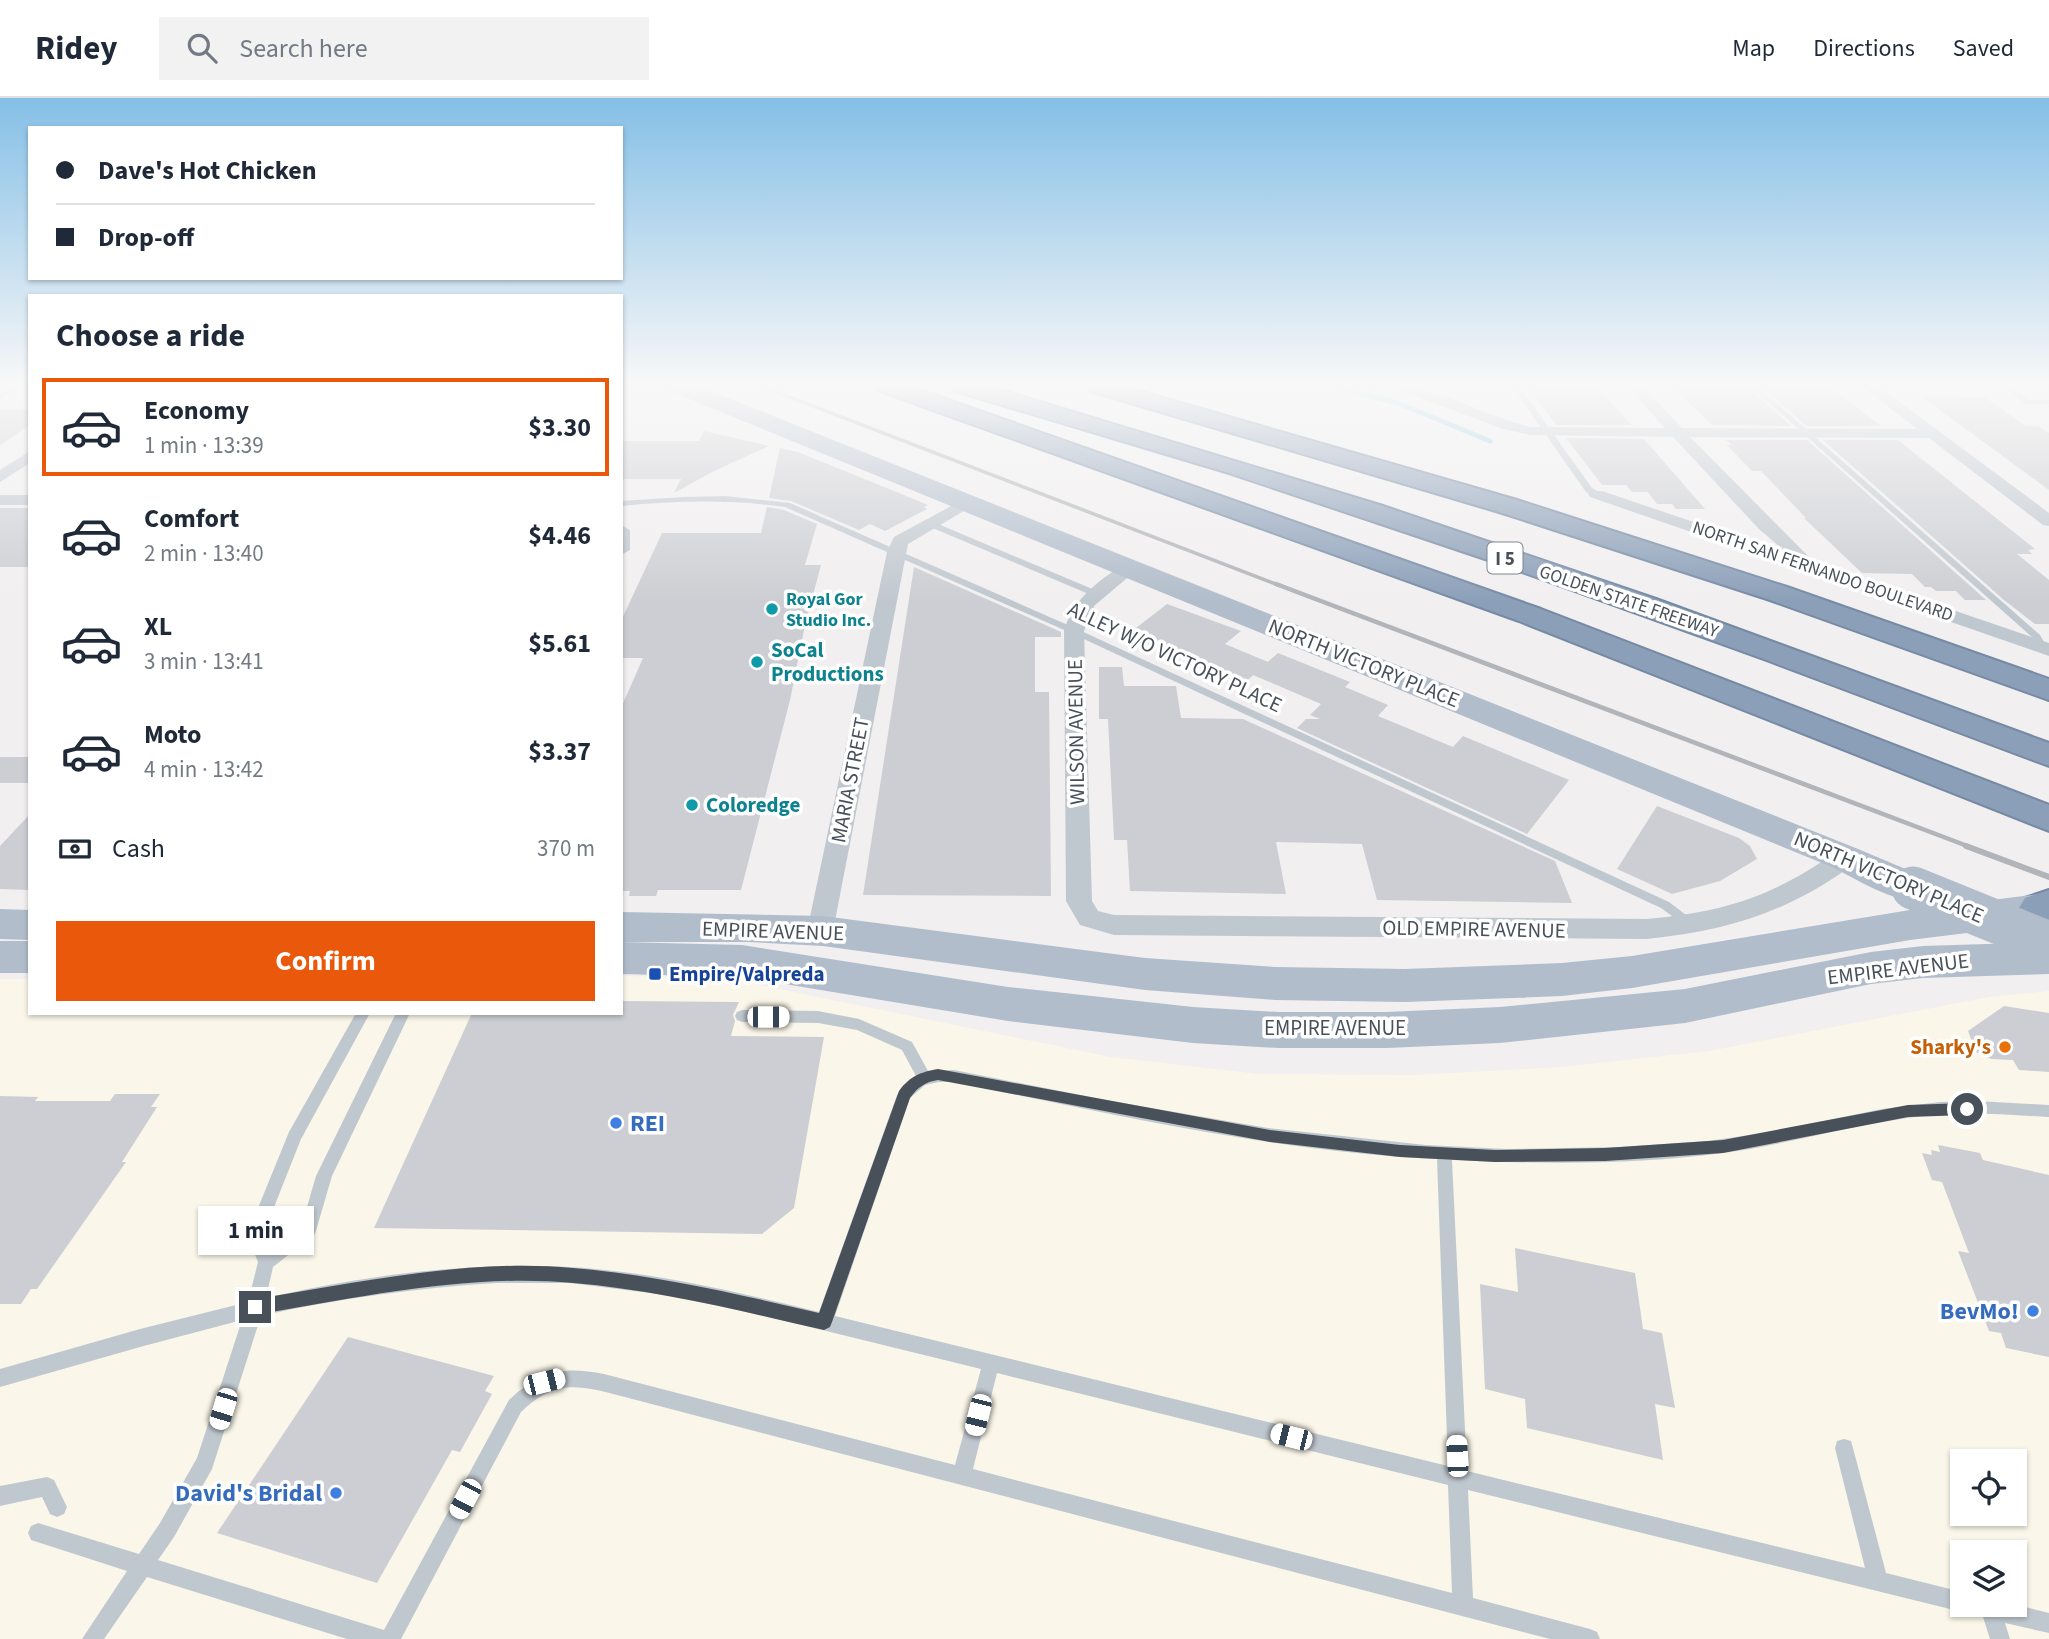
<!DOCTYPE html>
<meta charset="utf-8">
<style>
:root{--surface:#fff;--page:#f2f2f3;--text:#1f2937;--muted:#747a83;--line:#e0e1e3;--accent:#ea580c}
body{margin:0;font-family:"Source Sans 3",sans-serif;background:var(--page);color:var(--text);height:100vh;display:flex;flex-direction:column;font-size:26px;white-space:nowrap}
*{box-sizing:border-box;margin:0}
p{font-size:23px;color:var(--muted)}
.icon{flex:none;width:38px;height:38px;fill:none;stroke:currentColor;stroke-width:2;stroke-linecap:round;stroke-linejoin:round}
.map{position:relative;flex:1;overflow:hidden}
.details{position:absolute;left:28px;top:196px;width:595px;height:721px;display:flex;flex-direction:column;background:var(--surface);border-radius:0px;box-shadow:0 2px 5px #0004}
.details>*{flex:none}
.guide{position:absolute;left:28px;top:28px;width:595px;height:154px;border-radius:0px;box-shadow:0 2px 5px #0004;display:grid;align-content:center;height:154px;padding:0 28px;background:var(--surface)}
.controls{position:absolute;left:1950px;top:1351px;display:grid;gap:14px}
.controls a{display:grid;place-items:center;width:77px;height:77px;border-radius:0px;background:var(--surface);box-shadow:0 2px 5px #0004;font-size:35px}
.end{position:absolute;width:32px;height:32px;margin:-16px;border:9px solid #48515a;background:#fff;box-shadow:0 0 0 4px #fff}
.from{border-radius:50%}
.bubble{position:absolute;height:49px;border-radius:0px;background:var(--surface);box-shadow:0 2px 5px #0004;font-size:23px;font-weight:700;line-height:49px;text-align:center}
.car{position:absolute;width:21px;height:42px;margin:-21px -10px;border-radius:9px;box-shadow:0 0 5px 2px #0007;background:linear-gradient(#fff 24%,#345 0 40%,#fff 0 76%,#345 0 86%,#fff 0)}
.guide b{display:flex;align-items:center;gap:24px;height:66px;font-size:26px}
.guide b+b{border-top:2px solid var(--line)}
.guide i{width:18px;height:18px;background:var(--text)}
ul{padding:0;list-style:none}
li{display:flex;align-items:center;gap:21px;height:98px;margin:0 14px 10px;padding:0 14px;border:4px solid transparent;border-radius:0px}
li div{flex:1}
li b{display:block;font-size:26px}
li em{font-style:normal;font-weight:700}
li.current{border-color:var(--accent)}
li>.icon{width:63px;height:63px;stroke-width:1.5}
h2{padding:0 28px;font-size:32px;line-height:84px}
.pay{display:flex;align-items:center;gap:18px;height:77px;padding:0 28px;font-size:26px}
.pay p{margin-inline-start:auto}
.button{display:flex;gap:14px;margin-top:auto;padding:14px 28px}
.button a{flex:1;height:80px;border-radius:0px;background:var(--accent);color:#fff;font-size:28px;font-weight:700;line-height:80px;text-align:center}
header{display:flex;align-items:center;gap:42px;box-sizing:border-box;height:98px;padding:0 35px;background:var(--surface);border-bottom:2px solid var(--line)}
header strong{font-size:33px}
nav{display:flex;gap:38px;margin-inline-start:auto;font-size:24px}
.search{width:490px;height:63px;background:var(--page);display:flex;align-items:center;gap:18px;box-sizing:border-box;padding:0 24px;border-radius:0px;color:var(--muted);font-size:26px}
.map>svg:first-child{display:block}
.commercial{fill:#faf6e9;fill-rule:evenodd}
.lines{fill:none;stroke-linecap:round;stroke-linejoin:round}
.stream{stroke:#92cfe3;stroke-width:5}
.building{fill:#ccced3}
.motorway-casing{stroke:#768aa4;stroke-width:4}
.path{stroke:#7dc5a4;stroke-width:2.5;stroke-dasharray:3.5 2.5;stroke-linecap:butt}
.service{fill:#c0c8cf;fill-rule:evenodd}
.minor{fill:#c0c8cf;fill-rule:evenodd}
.primary{fill:#b1bdcb;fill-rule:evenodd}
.motorway{fill:#8b9fb8;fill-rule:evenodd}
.rail-far2{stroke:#b1b4b8;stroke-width:3.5}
.rail-far1{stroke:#b1b4b8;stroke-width:4.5}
.rail{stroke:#b1b4b8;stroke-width:6}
.primary-bridge{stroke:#b1bdcb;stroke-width:43}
.route{fill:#48515a}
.culture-dot{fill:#0f9aa8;stroke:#fff;stroke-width:2.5}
.transit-dot{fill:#1a4fb4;stroke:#fff;stroke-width:2.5}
.food-dot{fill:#e8710a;stroke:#fff;stroke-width:2.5}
.shop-dot{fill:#3f7fe0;stroke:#fff;stroke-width:2.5}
.labels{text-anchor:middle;stroke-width:7;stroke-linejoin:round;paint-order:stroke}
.far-street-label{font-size:18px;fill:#48515a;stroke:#fff}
.far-culture-label{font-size:18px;font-weight:bold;fill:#0d838f;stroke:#fff;text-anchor:start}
.shield{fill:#fff;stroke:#7f858c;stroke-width:2}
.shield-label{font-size:19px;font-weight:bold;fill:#48515a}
.culture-label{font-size:21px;font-weight:bold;fill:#0d838f;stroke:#fff;text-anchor:start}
.street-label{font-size:21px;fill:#48515a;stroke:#fff}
.transit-label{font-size:21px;font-weight:bold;fill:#164399;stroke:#fff;text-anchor:start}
.food-label{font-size:21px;font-weight:bold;fill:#c56008;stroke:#fff;text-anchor:end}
.near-shop-label{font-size:24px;font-weight:bold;fill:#366cbe;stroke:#fff;text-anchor:end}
</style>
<header>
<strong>Ridey</strong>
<div class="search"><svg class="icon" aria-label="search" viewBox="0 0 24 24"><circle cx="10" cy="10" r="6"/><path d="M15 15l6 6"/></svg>Search here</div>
<nav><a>Map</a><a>Directions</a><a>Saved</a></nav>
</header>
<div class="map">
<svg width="2049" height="1541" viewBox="0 0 2049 1541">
<rect width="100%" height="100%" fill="#f1efef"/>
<!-- commercial -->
<path class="commercial" d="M 621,878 L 683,879 L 750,885 L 1111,959 L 1259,976 L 1413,977 L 1561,969 L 1709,953 L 1989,899 L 2049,893 L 2049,1541 L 0,1541 L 0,881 L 30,881 L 30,915 L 621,915 ZM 1962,1363 L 2014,1363 L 2014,1416 L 1962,1416 ZM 1962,1454 L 2014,1454 L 2014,1507 L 1962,1507 Z"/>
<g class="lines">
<!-- stream -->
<path class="stream" d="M 1329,288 L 1398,305 L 1490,343"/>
</g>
<!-- building -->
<path class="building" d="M 1528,288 L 1596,288 L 1632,327 L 1556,327 Z
M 1672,288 L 1749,290 L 1791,328 L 1712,327 Z
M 1764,290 L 1833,291 L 1881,328 L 1806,328 Z
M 1921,298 L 1984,299 L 2026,328 L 2038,328 L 2049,335 L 2049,392 Z
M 30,311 L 30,327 L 0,347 L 0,312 Z
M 704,333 L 769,348 L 712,374 L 674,395 L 681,381 L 621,381 L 621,343 L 699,343 Z
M 1566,340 L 1644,341 L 1705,411 L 1676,411 L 1672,406 L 1657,406 L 1648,394 L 1632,394 L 1626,387 L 1602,387 Z
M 1726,342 L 1807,342 L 1986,502 L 1965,502 L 1956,493 L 1936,493 L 1931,489 L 1925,489 L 1912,476 L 1862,475 L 1804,420 L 1806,420 L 1761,373 L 1752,373 L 1727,347 L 1732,347 Z
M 1823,342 L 1898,342 L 2035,451 L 2028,452 L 2032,456 L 2017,456 L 2049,482 L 2049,526 L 2035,526 L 2004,502 Z
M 780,350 L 798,354 L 894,393 L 928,407 L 924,409 L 927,411 L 885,433 L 870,426 L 859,432 L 791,403 L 769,400 Z
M 767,409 L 784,412 L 817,426 L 805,467 L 821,467 L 805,527 L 790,602 L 741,792 L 658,792 L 656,798 L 629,798 L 630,793 L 621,793 L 621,610 L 643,560 L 621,560 L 621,523 L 662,435 L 761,435 Z
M 0,410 L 30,410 L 30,469 L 0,469 Z
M 914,469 L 1061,534 L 1061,539 L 1035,539 L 1035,594 L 1049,594 L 1051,798 L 863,797 Z
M 1167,506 L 1241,533 L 1225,546 L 1268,564 L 1242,587 L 1127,537 Z
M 1278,555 L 1350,584 L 1345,589 L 1388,607 L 1378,618 L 1453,649 L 1463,638 L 1569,682 L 1527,736 L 1297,630 L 1306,621 L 1320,621 L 1310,617 L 1321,606 L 1253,577 Z
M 1099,569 L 1122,569 L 1124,588 L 1176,588 L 1181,620 L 1243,621 L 1555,763 L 1572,805 L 1377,802 L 1362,746 L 1276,744 L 1286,796 L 1130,793 L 1127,742 L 1114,742 L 1108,621 L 1099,621 Z
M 0,659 L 30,659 L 30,685 L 0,685 Z
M 1657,708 L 1739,740 L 1750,748 L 1757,761 L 1720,783 L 1672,796 L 1617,771 Z
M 30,716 L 30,792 L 0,791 L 0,748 Z
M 621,903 L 739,904 L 733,917 L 735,923 L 731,938 L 824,939 L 794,1110 L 762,1136 L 374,1130 L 472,915 L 621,915 Z
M 2004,908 L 2049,915 L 2049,974 L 2019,972 L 2013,962 L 1991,961 L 1976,954 L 1968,933 Z
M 115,996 L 160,996 L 151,1009 L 157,1009 L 122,1064 L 126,1064 L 37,1191 L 31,1191 L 21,1206 L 0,1206 L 0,998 L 38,999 L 35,1003 L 110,1003 Z
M 1938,1047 L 1980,1055 L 1983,1062 L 2049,1077 L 2049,1259 L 2006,1250 L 2001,1235 L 1989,1233 L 1958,1153 L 1969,1155 L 1942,1084 L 1932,1082 L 1922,1055 L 1932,1057 L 1931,1052 L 1940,1054 Z
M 1515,1150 L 1635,1175 L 1643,1231 L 1662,1235 L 1675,1310 L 1655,1306 L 1663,1362 L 1527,1330 L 1525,1301 L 1485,1291 L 1480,1186 L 1518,1194 Z
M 348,1239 L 494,1278 L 485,1293 L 492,1296 L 460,1354 L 452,1352 L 377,1485 L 217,1435 Z"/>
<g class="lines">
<defs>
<path id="motorway" d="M 877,288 L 909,288 L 1541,511 L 2049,707 L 2049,733 L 1519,523 L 880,293 Z
M 952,288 L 988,288 L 1383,408 L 1656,501 L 2049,645 L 2049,668 L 1769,563 L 1500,466 L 1229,375 L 955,293 Z
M 1087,288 L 1122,288 L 1517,402 L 1787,489 L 2049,581 L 2049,602 L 1767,501 L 1499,414 L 1090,293 Z
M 2049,792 L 2049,822 L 2039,825 L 2025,820 L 2019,810 L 2025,800 Z"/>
</defs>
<!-- motorway casing -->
<use href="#motorway" class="motorway-casing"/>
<!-- path -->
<path class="path" d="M 1361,288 L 1379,293"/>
<!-- service -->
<path class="service" d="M 13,288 L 21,288 L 0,301 L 0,296 Z
M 1512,288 L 1519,288 L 1592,390 L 1599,394 L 1599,398 L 1593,398 L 1586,394 Z
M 1750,288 L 1757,288 L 2040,537 L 2047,549 L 2045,551 L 2039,551 L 2033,540 Z
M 2002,288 L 2010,288 L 2031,302 L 2049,302 L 2049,306 L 2026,306 Z
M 725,398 L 790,405 L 1077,531 L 1669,804 L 1698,826 L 1697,829 L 1687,829 L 1661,810 L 1071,535 L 785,409 C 730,401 676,403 621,408 L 621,403 L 683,399 Z
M 931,423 L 1097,493 L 1099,495 L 1097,497 L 1091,497 L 928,428 L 927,426 Z
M 742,912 L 818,913 L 859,921 L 912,944 L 928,973 L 954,972 L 1111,1003 L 1268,1030 L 1426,1047 L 1506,1051 L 1621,1049 L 1708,1043 L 1770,1034 L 1882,1011 L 1940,1004 L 1977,1003 L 2049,1007 L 2049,1019 C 2007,1017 1964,1013 1922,1018 C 1855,1026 1790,1046 1723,1055 C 1634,1067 1542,1066 1452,1062 L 1467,1373 L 1865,1470 L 1835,1350 L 1837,1343 L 1844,1341 L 1851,1343 L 1853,1350 L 1886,1475 L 1962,1494 L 1962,1507 L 2014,1506 L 2049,1515 L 2049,1535 L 2005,1525 L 2010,1541 L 1990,1541 L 1983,1519 L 1966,1512 L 1962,1514 L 1468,1392 L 1473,1500 L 1590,1531 L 1597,1534 L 1600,1541 L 1550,1541 L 621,1298 C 578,1287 556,1281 521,1314 L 401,1541 L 347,1541 L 147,1479 L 104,1541 L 82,1541 L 127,1473 L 31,1442 L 28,1435 L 31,1428 L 38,1425 L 139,1456 L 160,1425 L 197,1360 L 242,1222 L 140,1249 L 0,1289 L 0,1271 L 140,1231 L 248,1204 L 258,1164 L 247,1137 L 289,1034 L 356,915 L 370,915 L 301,1041 L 263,1137 L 269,1152 L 302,1126 L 316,1078 L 396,915 L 410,915 L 332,1078 L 315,1136 L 273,1169 L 266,1200 C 375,1175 493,1160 605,1172 C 677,1179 748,1197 819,1214 L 897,997 L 904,987 L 916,978 L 902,952 L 857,932 L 818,925 L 742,924 L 737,922 L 735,918 L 737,914 ZM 939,984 L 954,984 C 1111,1016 1276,1054 1437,1061 L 1448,1368 L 835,1218 L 910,1000 L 925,987 ZM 497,1185 L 570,1185 L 666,1197 L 761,1217 L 981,1271 L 955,1367 L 604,1276 C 563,1268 540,1273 509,1302 L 384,1532 L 158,1462 L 174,1439 L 212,1371 L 261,1218 C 339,1200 417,1190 497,1185 ZM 997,1275 L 1448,1387 L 1452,1495 L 973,1371 Z
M 47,1379 L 54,1382 L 67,1409 L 64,1416 L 57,1419 L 50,1416 L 42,1399 L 0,1408 L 0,1388 Z"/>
<!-- minor -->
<path class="minor" d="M 1389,288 C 1438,288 1484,318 1531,329 L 1665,330 L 1627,288 L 1642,288 L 1682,330 L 1917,331 L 1862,288 L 1878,288 L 2049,415 L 2049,428 L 2043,427 L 1929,340 L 1690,339 L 1815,465 L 2049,545 L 2049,558 L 1590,399 L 1588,396 L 1590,393 L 1602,393 L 1788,456 L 1759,431 L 1673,339 L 1531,337 L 1503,331 Z
M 30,353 L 30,365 L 0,384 L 0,372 Z
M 0,397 L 30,397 L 30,407 L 0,407 Z
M 968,399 L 976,404 L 974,407 L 908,446 L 833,833 L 829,840 L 820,843 L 811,840 L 807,833 L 887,454 L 894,439 Z
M 621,427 L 630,432 L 630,452 L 621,457 Z
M 1130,465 L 1139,470 L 1094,508 L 1084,533 L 1092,803 L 1098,813 L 1114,817 L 1647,821 C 1725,814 1772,799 1836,754 L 1845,751 L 1854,754 L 1857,760 L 1854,766 C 1788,814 1728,833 1647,841 L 1114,837 L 1080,827 L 1066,803 L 1064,533 C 1073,501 1097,484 1124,466 Z"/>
<!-- primary -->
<path class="primary" d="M 667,288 L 698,288 L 1858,751 L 1927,780 L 1933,790 L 1927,800 C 1897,809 1859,782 1832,769 L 670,293 Z
M 2049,795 L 2049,825 L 1910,842 L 1632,890 L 1562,898 L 1405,904 L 1275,902 L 1145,892 L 823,848 L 748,844 L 621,844 L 621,814 L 823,818 L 1145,860 L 1275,869 L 1405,871 L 1562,865 L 1632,858 L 1910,812 Z
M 0,811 L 30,812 L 30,842 L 0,841 Z
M 0,843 L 30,843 L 30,875 L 0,875 Z
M 621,844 L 742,847 L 1008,889 L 1193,909 L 1278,914 L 1387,914 L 1500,909 L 1685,891 L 1871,854 L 1923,848 L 2049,844 L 2049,876 L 1923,880 L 1871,886 L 1685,925 L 1500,945 L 1387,950 L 1278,950 L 1193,945 L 1008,923 L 742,879 L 621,876 Z"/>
<!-- motorway -->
<use href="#motorway" class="motorway"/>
<!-- rail-far2 -->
<path class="rail-far2" d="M 761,288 L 1281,488"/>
<!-- rail-far1 -->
<path class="rail-far1" d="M 1276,486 L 1970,749"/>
<!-- rail -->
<path class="rail" d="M 1966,748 L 2049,779"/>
<!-- primary-bridge -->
<path class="primary-bridge" d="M 1913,790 L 2049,845"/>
</g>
<!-- sky -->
<linearGradient id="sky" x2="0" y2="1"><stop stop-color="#85bfe6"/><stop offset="0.57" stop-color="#f9f8f8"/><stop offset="1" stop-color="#f9f8f8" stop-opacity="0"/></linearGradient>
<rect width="2049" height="504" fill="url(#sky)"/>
<!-- route -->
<path class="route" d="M 938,971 L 1270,1032 L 1400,1047 L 1495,1052 L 1605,1050 L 1723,1042 L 1908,1007 L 1967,1005 L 1974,1011 L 1967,1017 L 1908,1019 L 1723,1055 L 1605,1063 L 1495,1064 L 1400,1059 L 1270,1044 L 938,982 C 925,984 918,989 910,1000 L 832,1224 L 830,1229 L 824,1232 C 741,1213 658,1192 573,1185 C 468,1175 357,1200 255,1217 L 249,1214 L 247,1209 L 249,1203 L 255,1201 C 358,1185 468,1160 573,1170 C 656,1177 737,1196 819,1215 L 899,993 C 910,978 921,974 938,971 Z"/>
<!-- markers -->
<g class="culture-dot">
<circle cx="772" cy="511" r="7"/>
<circle cx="757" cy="564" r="7"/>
<circle cx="692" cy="707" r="7"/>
</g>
<rect class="transit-dot" x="648" y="869" width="14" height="14" rx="3.5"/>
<circle class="food-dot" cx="2005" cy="949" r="7"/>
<g class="shop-dot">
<circle cx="616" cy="1025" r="7"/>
<circle cx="2033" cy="1213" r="7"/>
<circle cx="336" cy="1395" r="7"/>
</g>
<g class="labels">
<!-- far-street labels -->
<g class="far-street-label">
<text transform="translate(1823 473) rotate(19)" y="6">NORTH SAN FERNANDO BOULEVARD</text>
<text transform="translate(1629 503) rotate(19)" y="6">GOLDEN STATE FREEWAY</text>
</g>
<!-- far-culture labels -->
<g class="far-culture-label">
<text x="786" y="507">Royal Gor<tspan x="786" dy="21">Studio Inc.</tspan></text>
</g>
<!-- shield labels -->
<rect class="shield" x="1487.5" y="444.5" width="35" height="31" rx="5"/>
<g class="shield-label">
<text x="1505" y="467">I 5</text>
</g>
<!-- culture labels -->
<g class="culture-label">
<text x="771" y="559">SoCal<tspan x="771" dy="24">Productions</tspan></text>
<text x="706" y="714">Coloredge</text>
</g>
<!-- street labels -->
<g class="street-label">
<text transform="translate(1175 559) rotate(25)" y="7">ALLEY W/O VICTORY PLACE</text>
<text transform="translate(1364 565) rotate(22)" y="7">NORTH VICTORY PLACE</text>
<text transform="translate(1076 634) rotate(-91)" y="7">WILSON AVENUE</text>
<text transform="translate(850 682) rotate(-79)" y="7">MARIA STREET</text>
<text transform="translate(1889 779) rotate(23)" y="7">NORTH VICTORY PLACE</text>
<text transform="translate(1474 831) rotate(1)" y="7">OLD EMPIRE AVENUE</text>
<text transform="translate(773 833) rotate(2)" y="7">EMPIRE AVENUE</text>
<text transform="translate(1898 871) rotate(-7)" y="7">EMPIRE AVENUE</text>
<text x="1335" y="937">EMPIRE AVENUE</text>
</g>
<!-- transit labels -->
<g class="transit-label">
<text x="669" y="883">Empire/Valpreda</text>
</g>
<!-- food labels -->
<g class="food-label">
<text x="1991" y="956">Sharky's</text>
</g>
<!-- near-shop labels -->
<g class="near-shop-label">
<text x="630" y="1033" text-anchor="start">REI</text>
<text x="2019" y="1221">BevMo!</text>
<text x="322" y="1403">David's Bridal</text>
</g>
</g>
</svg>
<div class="controls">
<a><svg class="icon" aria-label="locate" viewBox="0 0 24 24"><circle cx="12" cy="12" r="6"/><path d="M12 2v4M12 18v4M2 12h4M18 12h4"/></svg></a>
<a><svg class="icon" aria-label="layers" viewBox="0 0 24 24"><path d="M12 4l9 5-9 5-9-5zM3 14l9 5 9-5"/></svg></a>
</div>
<i class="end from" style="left:1967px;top:1011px"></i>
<i class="end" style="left:255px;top:1209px"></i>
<div class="bubble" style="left:198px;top:1108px;width:116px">1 min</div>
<i class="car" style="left:768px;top:919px;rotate:90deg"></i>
<i class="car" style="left:544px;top:1284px;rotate:76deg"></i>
<i class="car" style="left:223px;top:1311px;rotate:197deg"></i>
<i class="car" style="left:978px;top:1317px;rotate:194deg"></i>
<i class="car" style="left:1291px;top:1339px;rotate:284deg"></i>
<i class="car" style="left:1457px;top:1358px;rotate:357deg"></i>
<i class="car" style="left:465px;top:1401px;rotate:208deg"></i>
<div class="guide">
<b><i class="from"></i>Dave's Hot Chicken</b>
<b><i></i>Drop-off</b>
</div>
<section class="details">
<h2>Choose a ride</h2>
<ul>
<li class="current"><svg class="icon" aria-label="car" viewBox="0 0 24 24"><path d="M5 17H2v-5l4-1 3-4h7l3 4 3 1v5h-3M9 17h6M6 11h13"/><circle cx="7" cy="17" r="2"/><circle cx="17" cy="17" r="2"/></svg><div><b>Economy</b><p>1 min · 13:39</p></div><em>$3.30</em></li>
<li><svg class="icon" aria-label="car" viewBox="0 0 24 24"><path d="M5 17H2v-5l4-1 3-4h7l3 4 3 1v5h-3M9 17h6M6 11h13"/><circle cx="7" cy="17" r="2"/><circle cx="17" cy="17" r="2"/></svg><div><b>Comfort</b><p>2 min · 13:40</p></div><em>$4.46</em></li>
<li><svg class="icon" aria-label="car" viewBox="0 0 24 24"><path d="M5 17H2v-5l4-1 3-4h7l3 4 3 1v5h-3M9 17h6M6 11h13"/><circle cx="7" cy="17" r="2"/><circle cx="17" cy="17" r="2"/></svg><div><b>XL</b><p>3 min · 13:41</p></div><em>$5.61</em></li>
<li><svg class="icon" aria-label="car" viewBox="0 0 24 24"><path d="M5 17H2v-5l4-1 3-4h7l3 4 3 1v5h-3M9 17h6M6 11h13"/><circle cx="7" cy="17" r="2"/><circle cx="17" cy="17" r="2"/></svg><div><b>Moto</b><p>4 min · 13:42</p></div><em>$3.37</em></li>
</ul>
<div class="pay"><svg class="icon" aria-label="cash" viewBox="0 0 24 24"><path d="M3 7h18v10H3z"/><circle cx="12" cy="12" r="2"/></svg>Cash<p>370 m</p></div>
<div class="button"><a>Confirm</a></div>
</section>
</div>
